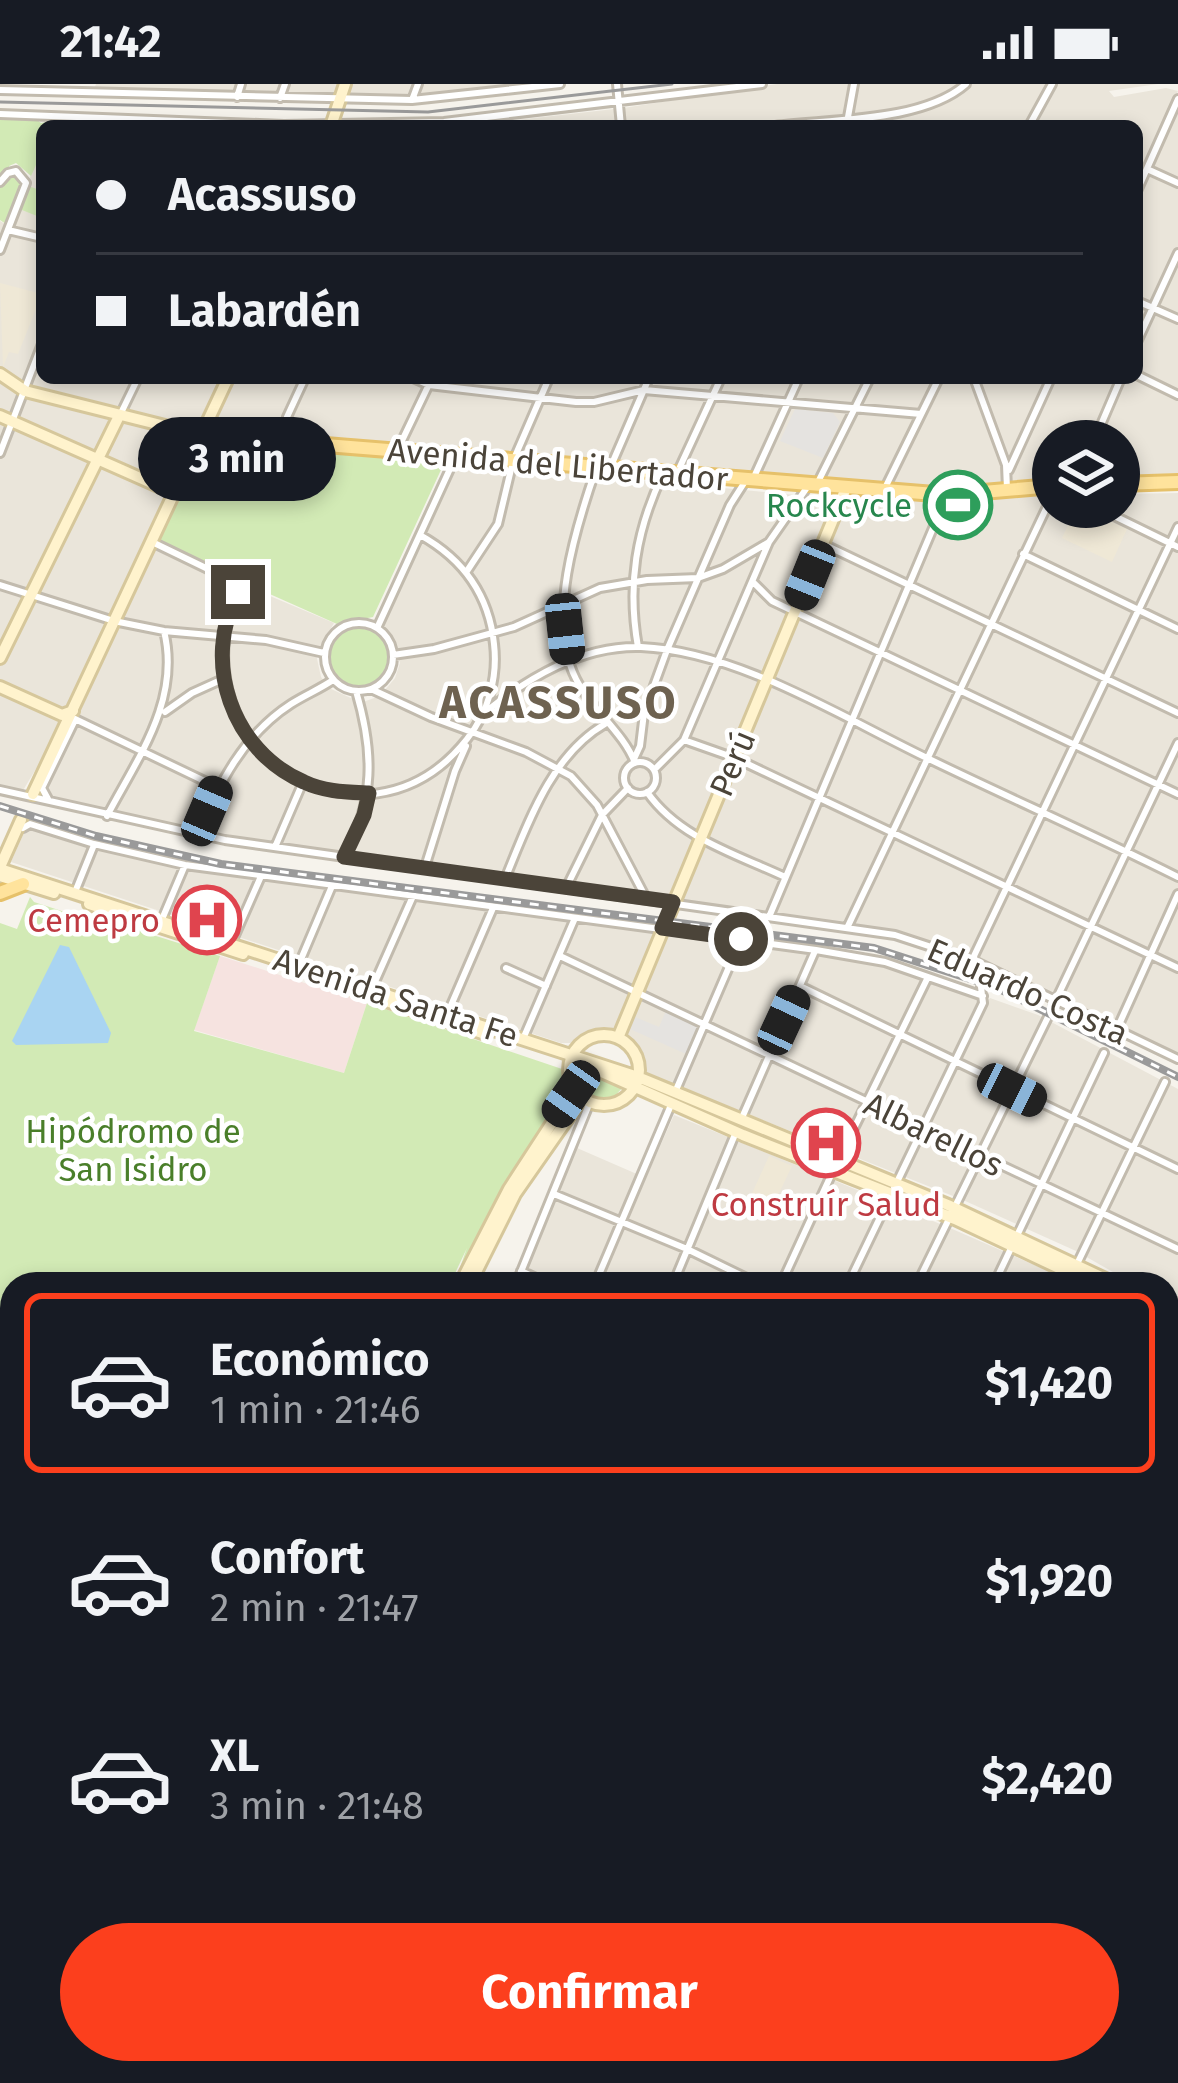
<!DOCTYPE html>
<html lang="es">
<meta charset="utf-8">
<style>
:root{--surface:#171b24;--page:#242831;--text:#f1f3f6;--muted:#9ea1a6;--line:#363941;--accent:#fc3f1d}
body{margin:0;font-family:"Fira Sans",sans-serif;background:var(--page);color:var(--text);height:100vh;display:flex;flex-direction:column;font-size:45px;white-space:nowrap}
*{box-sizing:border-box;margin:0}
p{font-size:39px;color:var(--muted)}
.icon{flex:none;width:66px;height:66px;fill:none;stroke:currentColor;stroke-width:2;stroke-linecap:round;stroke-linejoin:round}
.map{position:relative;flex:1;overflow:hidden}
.panel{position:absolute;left:0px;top:1188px;width:1179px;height:813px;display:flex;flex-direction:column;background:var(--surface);border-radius:36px 36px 0 0;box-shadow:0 6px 18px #0003}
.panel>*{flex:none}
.guide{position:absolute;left:36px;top:36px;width:1107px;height:264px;border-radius:18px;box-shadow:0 6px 18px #0003;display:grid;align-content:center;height:264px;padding:0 60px;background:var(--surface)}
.buttons{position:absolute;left:1032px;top:336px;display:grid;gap:24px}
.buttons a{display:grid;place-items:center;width:108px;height:108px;border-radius:50%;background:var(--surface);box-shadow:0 6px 18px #0003;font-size:60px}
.end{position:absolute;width:54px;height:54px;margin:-27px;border:15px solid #4b4439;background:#fff;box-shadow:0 0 0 6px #fff}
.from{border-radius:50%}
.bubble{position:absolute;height:84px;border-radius:42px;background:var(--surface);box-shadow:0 6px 18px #0003;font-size:39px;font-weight:700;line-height:84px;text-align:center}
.car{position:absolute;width:36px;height:72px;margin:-36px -18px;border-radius:15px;box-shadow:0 0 9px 3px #0007;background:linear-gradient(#222 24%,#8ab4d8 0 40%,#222 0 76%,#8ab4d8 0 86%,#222 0)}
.guide b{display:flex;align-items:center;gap:42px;height:114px;font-size:45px}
.guide b+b{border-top:3px solid var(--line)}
.guide i{width:30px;height:30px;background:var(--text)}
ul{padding:21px 0 0;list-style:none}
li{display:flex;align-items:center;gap:36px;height:180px;margin:0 24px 18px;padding:0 36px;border:6px solid transparent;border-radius:18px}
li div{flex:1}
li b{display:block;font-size:45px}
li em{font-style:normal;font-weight:700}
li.selected{border-color:var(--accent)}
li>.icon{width:108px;height:108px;stroke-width:1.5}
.button{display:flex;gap:24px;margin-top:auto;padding:24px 60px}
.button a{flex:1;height:138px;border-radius:72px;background:var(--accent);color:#fff;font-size:48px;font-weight:700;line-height:138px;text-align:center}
.status{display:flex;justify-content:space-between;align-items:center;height:84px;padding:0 60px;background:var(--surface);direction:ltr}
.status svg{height:33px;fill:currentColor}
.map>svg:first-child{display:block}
.residential{fill:#eae5da}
.education{fill:#efe8d6}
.medical{fill:#f6e3e0}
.green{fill:#d2eab5}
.parking{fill:#e5e3e0}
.water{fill:#a9d4f2}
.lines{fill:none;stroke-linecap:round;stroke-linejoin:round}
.street-casing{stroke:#c2bbae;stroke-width:12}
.secondary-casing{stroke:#d6c79b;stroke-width:16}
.primary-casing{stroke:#e6c16a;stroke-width:18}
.street{stroke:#fff;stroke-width:6}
.secondary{stroke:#fff3cd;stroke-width:10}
.primary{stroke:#ffe39c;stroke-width:12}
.tram{stroke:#9a9a9a;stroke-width:3}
.rail-casing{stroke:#9a9a9a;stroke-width:8}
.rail{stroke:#fff;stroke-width:3;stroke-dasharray:9;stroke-linecap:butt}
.route{stroke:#4b4439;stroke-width:15}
.labels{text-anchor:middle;stroke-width:9;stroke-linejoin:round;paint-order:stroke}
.street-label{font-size:33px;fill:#4b4439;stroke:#fff}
.leisure-label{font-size:33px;fill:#27864d;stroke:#fff;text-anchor:end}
.health-label{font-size:33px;fill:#be3a42;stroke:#fff;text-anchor:end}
.park-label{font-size:33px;fill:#4a7f2a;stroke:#fff}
.district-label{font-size:45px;font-weight:bold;letter-spacing:3px;fill:#6e6250;stroke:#fff}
</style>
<div class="status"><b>21:42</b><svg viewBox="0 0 49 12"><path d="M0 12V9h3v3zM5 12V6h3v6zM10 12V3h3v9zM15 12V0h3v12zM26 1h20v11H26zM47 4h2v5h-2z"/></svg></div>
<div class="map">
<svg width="1178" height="1999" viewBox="0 0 1178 1999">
<rect width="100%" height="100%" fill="#f6f3ec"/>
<!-- residential -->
<path class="residential" d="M 96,0 L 526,0 L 417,12 L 148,7 L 95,3 Z
M 777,0 L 1049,0 L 1026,42 L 465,42 L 623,24 Z
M 1058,0 L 1158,0 L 1109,7 L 1114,13 L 1166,4 L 1178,7 L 1145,85 L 1178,102 L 1178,389 L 1119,393 L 1119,357 L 1053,357 L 1053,397 L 947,404 L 891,400 L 941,294 L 1137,294 L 1137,42 L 1033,42 Z
M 1178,15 L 1178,99 L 1148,85 Z
M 42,63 L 42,294 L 224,294 L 200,345 L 22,302 L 0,287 L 0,137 L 10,143 Z
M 231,294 L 935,294 L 884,400 L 669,386 L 212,345 L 211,337 Z
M 0,295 L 193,356 L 71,627 L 22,708 L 0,702 Z
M 459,378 L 836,415 L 673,813 L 281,761 L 50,715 L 46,704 L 154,463 L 334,539 L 316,570 L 321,593 L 329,604 L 353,615 L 363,618 L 380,612 L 395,594 L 400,579 L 395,562 L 382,541 Z
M 1178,409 L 1178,973 L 978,874 L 855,840 L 677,817 L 846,411 L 1053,411 L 1053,423 L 1119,423 L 1119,410 Z
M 31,743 L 98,765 L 189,784 L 855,876 L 885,882 L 986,919 L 990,914 L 1038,931 L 1178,1005 L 1178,1225 L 1167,1218 L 1167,1200 L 1134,1200 L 1076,1167 L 963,1116 L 645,989 L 640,967 L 627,952 L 612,945 L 596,946 L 571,959 L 561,959 L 11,778 L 26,744 Z
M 674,1031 L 950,1144 L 1078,1200 L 519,1200 L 577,1064 L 646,1094 Z
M 1167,1249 L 1178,1256 L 1178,1788 L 1167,1793 Z
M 1178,1795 L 1178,1999 L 1085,1999 L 1090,1989 L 1167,1989 L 1167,1801 Z
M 182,1989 L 763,1989 L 738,1999 L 177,1999 Z
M 780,1989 L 948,1989 L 949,1999 L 754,1999 Z
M 955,1989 L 1084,1989 L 1079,1999 L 957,1999 Z"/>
<!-- education -->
<path class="education" d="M 0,199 L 42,210 L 18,270 L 9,268 L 3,283 Z
M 1077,423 L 1127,445 L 1112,478 L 1062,454 Z
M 769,1072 L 792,1082 L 771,1126 L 749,1116 Z"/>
<!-- medical -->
<path class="medical" d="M 220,872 L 367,919 L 344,989 L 194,946 Z"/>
<!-- green -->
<path class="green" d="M 36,35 L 41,39 L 52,37 L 50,42 L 42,42 C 42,61 40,75 31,92 L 16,79 L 9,82 L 9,89 L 16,87 L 26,101 L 42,107 L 42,134 L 17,124 L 9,142 L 0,136 L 0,36 Z
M 203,353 L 446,375 L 373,533 L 337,540 L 155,459 Z
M328 573a31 31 0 1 1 62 0a31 31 0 1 1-62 0Z
M 30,813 L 34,818 L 71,830 L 73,826 L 220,872 L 194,947 L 344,989 L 367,919 L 562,985 L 566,1002 L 483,1139 L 454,1200 L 467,1164 L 450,1200 L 12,1200 L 12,1989 L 137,1989 L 132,1999 L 0,1999 L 0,839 L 17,845 Z
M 576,984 L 625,1001 L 611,1016 L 590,1015 L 578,1004 Z"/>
<!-- parking -->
<path class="parking" d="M 795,325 L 833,329 L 840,338 L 823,374 L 780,357 Z
M 666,927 L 698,942 L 686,970 L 630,945 L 635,933 L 659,943 Z"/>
<!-- water -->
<path class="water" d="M 60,861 L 69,863 L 111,949 L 108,959 L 16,961 L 12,957 Z"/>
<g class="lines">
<defs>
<path id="street" d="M 617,0 L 621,42
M 0,6 L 412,16 L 560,0
M 237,13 L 241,0
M 280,14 L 285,0
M 412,16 L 418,0
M 0,30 L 284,41 L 444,38 L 762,0
M 848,33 L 854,0
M 775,42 C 831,35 923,38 966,0
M 1029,42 L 1052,0
M 1147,85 L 1178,99
M 0,98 L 8,89 L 16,87 L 26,99 L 0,166
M 1137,107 L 1178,15
M 8,146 L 42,154
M 1137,217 L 1178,235
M 1137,258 L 1178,169
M 1137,291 L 1178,311
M 413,294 L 429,301 L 576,318 L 594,318 L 644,306 L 921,330
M 974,294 L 1006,381 L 1007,405
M 121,329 L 138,294
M 285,357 L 287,333 L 305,294
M 1094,357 L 1121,294
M 398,365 L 432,294
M 0,369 L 42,260
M 611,382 L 649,294
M 596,385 C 576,443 546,536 576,595 C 591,625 624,649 635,679
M 1009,386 L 1051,294
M 678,387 L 721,294
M 754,393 L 799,294
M 818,398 L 870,294
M 885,404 L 939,294
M 1096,423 L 1178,463
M 150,457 L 241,501 C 166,663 363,787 467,655 C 488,629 498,594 494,560 C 489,511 463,475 420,451
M 823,460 L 1178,629
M 1023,470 L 1178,545
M 467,487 L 498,440 L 513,377 L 549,294
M 753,498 L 772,517 L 1178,710
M 0,501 L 114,537 L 164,547 L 266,556 L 324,569
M325 573a34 34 0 1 1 68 0a34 34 0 1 1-68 0Z
M 378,542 L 455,374
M 638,563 C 627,501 636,446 663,390
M 393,571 L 434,565 L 514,543 L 600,504 L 647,496 L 698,494 L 723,485 L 769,458
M 371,605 L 431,633 L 526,668 L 571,692 L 597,721 L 646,814
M 165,628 L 192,609 L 223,595
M 484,629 C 528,594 582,561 641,563 C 738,567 843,634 929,675 C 1012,715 1096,752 1178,793
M 75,635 L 217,703
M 684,656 L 735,674 L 1178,884
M 634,675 L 640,662 L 644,629 L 667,566 L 730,421 L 746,396
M624 694a16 16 0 1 1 32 0a16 16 0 1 1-32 0Z
M 654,686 L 684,656 L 769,458 L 808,402
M 0,706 L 225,756 L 895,851 L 974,877 L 1178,975
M 647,708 C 679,754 736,770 785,793
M 48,715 L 42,704 L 75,636
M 107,732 C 138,673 181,616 164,547
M 23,744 L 30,740 L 94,760 L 185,781 L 816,866 L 885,878 L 983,912
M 197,751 C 219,700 243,651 291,620 C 305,611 320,605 333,596
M 275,763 L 303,698
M 344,773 C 375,716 374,668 356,607
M 425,783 L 455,687 L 466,662
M 505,795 C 528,739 551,671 605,640
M 567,802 L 602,731 L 628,704
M 75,808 L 94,761
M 769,833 L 947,411
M 160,840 L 185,781
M 848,842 L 1053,410
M 232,858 L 262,790
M 560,872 L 1178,1165
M 506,884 L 546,902
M 296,887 L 332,802
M 978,891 L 974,872 L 1178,443
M 800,902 L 1178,1085
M 370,909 L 413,812
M 1053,922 L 1178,659
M 446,933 L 493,824
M 1117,945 L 1178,810
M 523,955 L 575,834
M 676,1006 L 741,855
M 741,1036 L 815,867
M 838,1077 L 927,895
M 554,1110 L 687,1165 L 759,1200
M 1077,1180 L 1165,998
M 521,1187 L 549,1200
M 516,1200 L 590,1018
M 595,1200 L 671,1021
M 673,1200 L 736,1048
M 781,1200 L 832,1089
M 848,1200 L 983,919 L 981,903
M 917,1200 L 1049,931
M 994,1200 L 1104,969
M 1171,1234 L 1178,1218
M 1167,1380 L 1178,1357
M 1167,1396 L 1178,1402
M 1167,1495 L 1178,1500
M 1167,1520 L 1178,1496
M 1167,1594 L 1178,1599
M 1167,1674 L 1178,1651
M 1167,1689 L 1178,1695
M 1167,1769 L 1178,1774
M 1167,1795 L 1178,1790
M 1167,1868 L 1178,1873
M 375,1989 L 396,1999
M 578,1989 L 598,1999
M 785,1989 L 805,1999
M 951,1989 L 953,1999
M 991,1989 L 1010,1999
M 172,1999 L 177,1989
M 252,1999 L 256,1989
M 331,1999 L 335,1989
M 402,1999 L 406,1989
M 468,1999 L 472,1989
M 540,1999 L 545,1989
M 678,1999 L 683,1989
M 746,1999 L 772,1989
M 865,1999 L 870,1989
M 932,1999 L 937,1989
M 1164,1999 L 1178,1972"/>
<path id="secondary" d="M 331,42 L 345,0
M 0,290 L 25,307 L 201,351
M 0,332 L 174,409
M 0,574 L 119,332
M 0,603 L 62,631 L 73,627
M 33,710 L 228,294
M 0,783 L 21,736
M 0,785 L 638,993 L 948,1121 L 1116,1200
M 0,792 L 54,809
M 89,820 L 243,870
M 323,896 L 482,949
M569 986a35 35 0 1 1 70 0a35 35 0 1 1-70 0Z
M 618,954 L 846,404
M 597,986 L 743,1051 L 955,1135 L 1093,1200
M 460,1200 L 509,1105 L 574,1005
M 470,1200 L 515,1110 L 582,1014
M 1167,1228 L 1178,1234
M 1167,1240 L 1178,1247
M 1167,1839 L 1178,1816
M 144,1999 L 148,1989
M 153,1999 L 158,1989
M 1085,1999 L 1090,1989"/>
<path id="primary" d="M 201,351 L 947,411 L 1053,402
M 1119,400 L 1178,398
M 0,809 L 23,800"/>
</defs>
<!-- street casing -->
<use href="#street" class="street-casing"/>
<!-- secondary casing -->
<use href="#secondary" class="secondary-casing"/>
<!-- primary casing -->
<use href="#primary" class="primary-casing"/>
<!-- street -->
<use href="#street" class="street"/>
<!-- secondary -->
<use href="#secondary" class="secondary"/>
<!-- primary -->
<use href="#primary" class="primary"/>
<!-- tram -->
<path class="tram" d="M 0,18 L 428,28 L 672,0"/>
<defs>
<path id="rail" d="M 0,722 L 96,752 L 221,780 L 874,864 L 995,903 L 1178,993"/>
</defs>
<!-- rail casing -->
<use href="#rail" class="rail-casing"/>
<!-- rail -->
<use href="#rail" class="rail"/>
</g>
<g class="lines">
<!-- route -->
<path class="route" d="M 238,508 C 201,578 232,667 304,698 C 325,708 347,708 369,709 L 364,731 L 344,773 L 673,818 L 662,844 L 741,855"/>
</g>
<!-- icons -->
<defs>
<symbol id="stadium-ring" viewBox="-11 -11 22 22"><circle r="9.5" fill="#fff" stroke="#2e9e5b" stroke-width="1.5"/><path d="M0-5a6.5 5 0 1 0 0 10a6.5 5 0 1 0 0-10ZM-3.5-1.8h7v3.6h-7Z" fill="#2e9e5b"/></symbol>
<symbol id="hospital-ring" viewBox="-11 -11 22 22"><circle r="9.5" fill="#fff" stroke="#e0444e" stroke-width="1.5"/><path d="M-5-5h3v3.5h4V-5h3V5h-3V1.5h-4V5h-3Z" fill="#e0444e"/></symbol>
</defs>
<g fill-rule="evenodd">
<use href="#stadium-ring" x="920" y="383" width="76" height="76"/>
<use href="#hospital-ring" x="169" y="798" width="76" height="76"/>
<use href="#hospital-ring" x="788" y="1021" width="76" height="76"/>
</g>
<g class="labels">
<!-- street labels -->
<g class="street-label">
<text transform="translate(558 380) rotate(5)" y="12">Avenida del Libertador</text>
<text transform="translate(732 679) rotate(-67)" y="12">Perú</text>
<text transform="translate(1028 907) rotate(24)" y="12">Eduardo Costa</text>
<text transform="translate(396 913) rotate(18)" y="12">Avenida Santa Fe</text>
<text transform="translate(934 1050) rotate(26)" y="12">Albarellos</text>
</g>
<!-- leisure labels -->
<g class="leisure-label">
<text x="912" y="433">Rockcycle</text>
</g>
<!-- health labels -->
<g class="health-label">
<text x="160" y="848">Cemepro</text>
<text x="826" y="1132" text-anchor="middle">Construír Salud</text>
</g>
<!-- park labels -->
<g class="park-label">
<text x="133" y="1059">Hipódromo de<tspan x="133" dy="38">San Isidro</tspan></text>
</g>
<!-- district labels -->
<g class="district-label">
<text x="559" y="634">ACASSUSO</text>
</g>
</g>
</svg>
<div class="buttons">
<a><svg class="icon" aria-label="layers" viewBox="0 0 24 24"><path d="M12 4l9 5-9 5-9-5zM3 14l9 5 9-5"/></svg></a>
</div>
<i class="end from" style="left:741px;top:855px"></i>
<i class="end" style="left:238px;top:508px"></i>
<div class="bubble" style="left:138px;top:333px;width:198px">3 min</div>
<i class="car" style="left:810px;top:491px;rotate:202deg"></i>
<i class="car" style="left:565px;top:545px;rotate:174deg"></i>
<i class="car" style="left:207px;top:727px;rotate:23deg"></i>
<i class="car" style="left:784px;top:936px;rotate:25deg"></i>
<i class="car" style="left:1012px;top:1006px;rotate:116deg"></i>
<i class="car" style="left:571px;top:1010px;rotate:215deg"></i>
<div class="guide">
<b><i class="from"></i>Acassuso</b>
<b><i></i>Labardén</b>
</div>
<section class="panel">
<ul>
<li class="selected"><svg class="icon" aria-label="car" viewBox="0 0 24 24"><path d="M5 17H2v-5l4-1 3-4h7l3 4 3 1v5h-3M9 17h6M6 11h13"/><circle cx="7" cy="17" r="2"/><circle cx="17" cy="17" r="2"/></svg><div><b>Económico</b><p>1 min · 21:46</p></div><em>$1,420</em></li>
<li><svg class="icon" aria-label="car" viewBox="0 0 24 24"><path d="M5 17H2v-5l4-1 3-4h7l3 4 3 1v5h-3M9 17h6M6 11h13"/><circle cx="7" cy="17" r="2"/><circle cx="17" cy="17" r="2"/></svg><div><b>Confort</b><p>2 min · 21:47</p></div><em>$1,920</em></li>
<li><svg class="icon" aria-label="car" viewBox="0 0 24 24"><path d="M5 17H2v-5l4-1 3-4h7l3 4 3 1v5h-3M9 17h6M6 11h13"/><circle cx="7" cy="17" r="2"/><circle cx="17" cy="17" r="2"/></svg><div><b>XL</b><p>3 min · 21:48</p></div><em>$2,420</em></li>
</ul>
<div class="button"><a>Confirmar</a></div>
</section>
</div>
